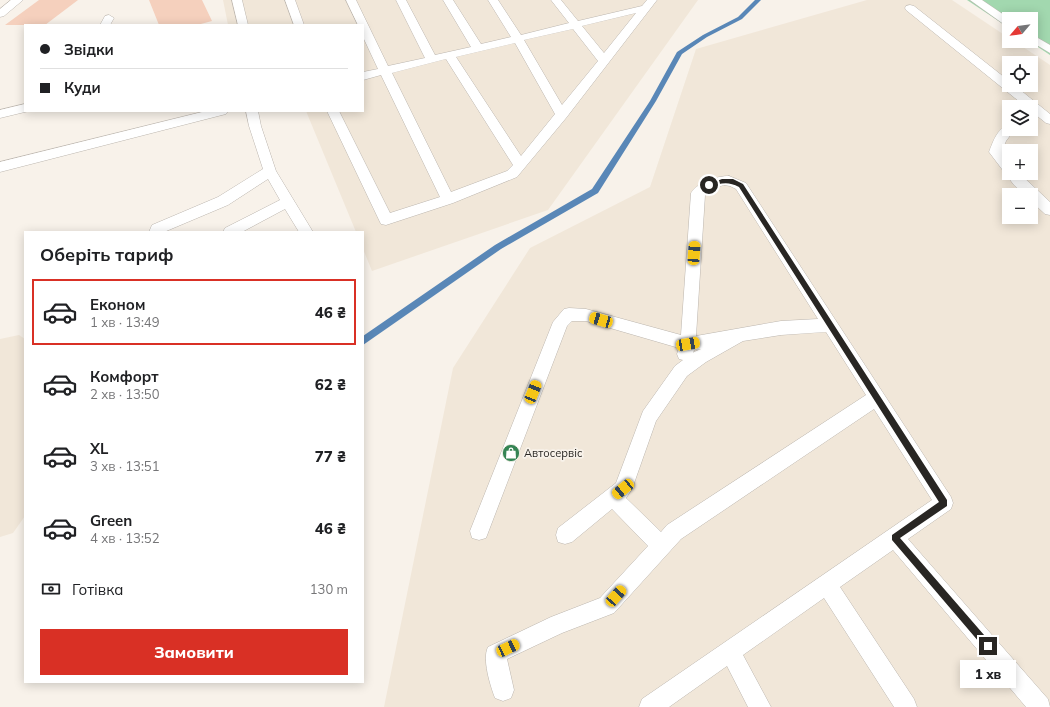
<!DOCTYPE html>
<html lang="uk">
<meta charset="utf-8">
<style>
:root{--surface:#fff;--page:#f6f6f6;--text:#202124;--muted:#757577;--line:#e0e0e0;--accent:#d93025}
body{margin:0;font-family:Mulish,sans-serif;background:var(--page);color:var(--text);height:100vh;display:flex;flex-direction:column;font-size:15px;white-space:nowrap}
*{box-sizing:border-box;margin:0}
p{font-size:13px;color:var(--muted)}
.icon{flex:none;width:22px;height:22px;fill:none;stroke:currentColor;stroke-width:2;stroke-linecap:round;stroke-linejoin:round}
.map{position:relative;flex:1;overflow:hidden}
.panel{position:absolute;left:24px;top:231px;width:340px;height:452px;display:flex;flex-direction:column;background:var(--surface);border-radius:0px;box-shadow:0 2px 10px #0003}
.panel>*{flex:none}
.banner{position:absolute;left:24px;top:24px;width:340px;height:88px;border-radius:0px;box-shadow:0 2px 10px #0003;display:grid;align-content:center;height:88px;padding:0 16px;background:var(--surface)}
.needle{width:26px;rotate:241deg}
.controls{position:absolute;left:1002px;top:12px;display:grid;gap:8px}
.controls a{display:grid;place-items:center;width:36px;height:36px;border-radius:0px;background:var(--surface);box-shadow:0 2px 10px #0003;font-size:20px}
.end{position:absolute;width:18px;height:18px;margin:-9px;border:5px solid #282623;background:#fff;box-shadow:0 0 0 2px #fff}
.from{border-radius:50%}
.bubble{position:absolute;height:28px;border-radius:0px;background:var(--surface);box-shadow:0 2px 10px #0003;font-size:13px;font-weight:800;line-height:28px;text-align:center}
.car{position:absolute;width:12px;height:24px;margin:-12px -6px;border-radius:5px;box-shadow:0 0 3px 1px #0007;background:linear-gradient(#f5c518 24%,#345 0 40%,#f5c518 0 76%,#345 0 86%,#f5c518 0)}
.banner b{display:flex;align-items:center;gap:14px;height:38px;font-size:15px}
.banner b+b{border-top:1px solid var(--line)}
.banner i{width:10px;height:10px;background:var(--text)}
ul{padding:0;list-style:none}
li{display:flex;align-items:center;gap:12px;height:66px;margin:0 8px 6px;padding:0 8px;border:2px solid transparent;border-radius:0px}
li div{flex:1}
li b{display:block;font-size:15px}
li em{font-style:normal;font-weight:800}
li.active{border-color:var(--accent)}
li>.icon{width:36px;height:36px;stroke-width:1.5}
h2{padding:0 16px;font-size:18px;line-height:48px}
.pay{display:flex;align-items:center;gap:10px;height:44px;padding:0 16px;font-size:15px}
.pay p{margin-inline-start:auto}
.button{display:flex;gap:8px;margin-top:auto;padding:8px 16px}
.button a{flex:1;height:46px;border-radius:0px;background:var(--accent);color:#fff;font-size:16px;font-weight:800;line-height:46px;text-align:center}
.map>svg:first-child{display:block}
.built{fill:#f1e7d9;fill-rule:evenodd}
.green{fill:#a2d8af}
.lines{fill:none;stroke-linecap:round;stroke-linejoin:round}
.stream{fill:#5987b7;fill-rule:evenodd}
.building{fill:#f5d0bd}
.lane-casing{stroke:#bcb6af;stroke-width:1}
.lane{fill:#fff;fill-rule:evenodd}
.route{fill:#282623}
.labels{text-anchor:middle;stroke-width:3.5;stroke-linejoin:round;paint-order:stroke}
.poi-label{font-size:11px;fill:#282623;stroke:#f8f2ea;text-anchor:start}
</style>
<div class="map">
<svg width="1050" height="707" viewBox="0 0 1050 707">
<rect width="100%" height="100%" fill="#f8f2ea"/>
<!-- built -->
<path class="built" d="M 223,0 L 698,0 L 548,210 L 372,271 L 363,249 L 363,232 L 356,232 L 306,111 L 363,111 L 363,25 L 228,25 Z
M 867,0 L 952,0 L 1009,38 L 1009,41 L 1014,41 L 1050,65 L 1050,707 L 384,707 L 453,368 L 530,248 L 650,187 L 696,49 ZM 1009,63 L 1031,63 L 1031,85 L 1009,85 ZM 1009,107 L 1031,107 L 1031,129 L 1009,129 ZM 1009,151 L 1031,151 L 1031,173 L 1009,173 ZM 1009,195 L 1031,195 L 1031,217 L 1009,217 Z
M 19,335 L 25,339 L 25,516 L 13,533 L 0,537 L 0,339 Z"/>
<!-- green -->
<path class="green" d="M 967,0 L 1050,0 L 1050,55 L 1029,41 L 1031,41 L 1031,19 L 1009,19 L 1009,28 Z"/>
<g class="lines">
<!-- stream -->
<path class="stream" d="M 755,0 L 761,0 L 742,19 L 707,37 L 682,54 L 656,101 L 598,193 L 501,249 L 363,345 L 363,336 L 495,245 L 592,189 L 650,101 L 677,52 L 703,35 L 738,17 Z"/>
</g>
<!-- building -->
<path class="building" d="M 39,0 L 78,0 L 45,25 L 5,25 Z
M 149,0 L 202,0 L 212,21 L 197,25 L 159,25 Z"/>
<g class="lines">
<defs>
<path id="lane" d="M 11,0 L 23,0 L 4,16 L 0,17 L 0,9 Z
M 232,0 L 242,0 L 248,25 L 238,25 Z
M 285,0 L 295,0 L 304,25 L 294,25 Z
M 346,0 L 356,0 L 388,66 L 425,58 L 396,0 L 406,0 L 435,55 L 471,47 L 443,0 L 453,0 L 481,44 L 511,37 L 488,0 L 498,0 L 521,35 L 569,23 L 551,0 L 561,0 L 578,21 L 642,6 L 647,0 L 657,0 L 566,118 L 517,177 L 453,203 L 386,225 L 381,224 L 379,220 L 327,111 L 339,111 L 390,213 L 440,197 L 381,75 L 363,80 L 363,72 L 378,69 L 363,37 L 363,25 L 358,25 ZM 636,13 L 604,53 L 582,26 ZM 573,29 L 598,61 L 562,105 L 524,40 ZM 515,43 L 555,114 L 521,156 L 456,57 ZM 446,59 L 513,165 L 507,171 L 451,192 L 392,73 Z
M 970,0 L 982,0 L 1010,19 L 1009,19 L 1009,26 L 1005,25 Z
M 910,5 L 914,6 L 1009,81 L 1009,85 L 1014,85 L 1050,114 L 1050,124 L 1046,123 L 1031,111 L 1031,107 L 1026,107 L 906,10 L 905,8 L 906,6 Z
M 109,15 L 114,18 L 110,25 L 100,25 L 105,16 Z
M 1031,34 L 1050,45 L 1050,53 L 1030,41 L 1031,41 Z
M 25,104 L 25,111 L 29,111 L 0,118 L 0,110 Z
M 206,111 L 228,111 L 226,114 L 222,115 L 0,172 L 0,162 Z
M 246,111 L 258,111 L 261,126 L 276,171 L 313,232 L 299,232 L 285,209 L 242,232 L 223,232 L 225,228 L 280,200 L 268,179 L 228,205 L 164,232 L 149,232 L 152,225 L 218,197 L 263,169 L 249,126 Z
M 1009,125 L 1009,129 L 1015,129 L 1006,141 L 1002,151 L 1009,160 L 1009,173 L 1019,173 L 1050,202 L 1050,215 L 1045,214 L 1031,201 L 1031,195 L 1025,195 L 1014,185 L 989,152 C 993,142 997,128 1009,125 Z
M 729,176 L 746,183 L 951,497 L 953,503 L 951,509 L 908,539 L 1048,699 L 1050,707 L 1026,707 L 893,550 L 840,587 L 914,699 L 917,707 L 894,707 L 824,598 L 743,655 L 771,707 L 748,707 L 727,666 L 669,707 L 639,707 L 642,699 L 932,500 L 874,409 L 681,539 L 614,613 L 562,633 L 507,659 L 514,690 L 511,698 L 503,701 L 495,698 C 490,685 482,659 488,647 L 551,617 L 600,598 L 648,546 L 612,509 L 572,542 L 565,544 L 558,542 L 556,535 L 558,528 L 616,483 L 643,411 L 675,366 L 683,360 L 679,359 L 677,354 L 679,348 L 586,321 L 572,321 L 567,326 L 486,538 L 479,540 L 472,538 L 470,531 L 553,322 L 564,309 L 569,308 L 586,309 L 681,335 L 691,193 C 698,182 717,176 729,176 ZM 724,185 L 730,186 L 736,189 L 818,319 L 781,321 L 696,336 L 705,195 L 718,187 ZM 826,332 L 866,395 L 667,525 L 661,532 L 626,498 L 632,489 L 656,421 L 687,376 L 706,362 L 743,341 L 781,335 ZM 701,349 L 694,352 L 693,353 L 694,350 Z"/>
</defs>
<!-- lane casing -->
<use href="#lane" class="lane-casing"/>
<!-- lane -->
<use href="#lane" class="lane"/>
</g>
<!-- route -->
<path class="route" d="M 722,179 L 733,179 L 743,184 L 947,500 L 947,506 L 900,538 L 991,643 L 992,646 L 991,649 L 988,651 L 985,649 L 892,540 L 892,535 L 939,502 L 739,187 C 728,181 721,183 709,187 L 706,185 Z"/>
<!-- icons -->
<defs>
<symbol id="shop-disc" viewBox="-11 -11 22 22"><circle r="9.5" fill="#358454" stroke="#f8f2ea"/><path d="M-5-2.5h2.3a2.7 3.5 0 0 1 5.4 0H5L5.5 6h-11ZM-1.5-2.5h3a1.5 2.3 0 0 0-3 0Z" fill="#fff"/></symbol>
</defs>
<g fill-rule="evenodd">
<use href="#shop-disc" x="501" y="443" width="20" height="20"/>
</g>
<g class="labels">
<!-- poi labels -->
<g class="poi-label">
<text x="524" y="457">Автосервіс</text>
</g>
</g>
</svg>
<div class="controls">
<a><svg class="needle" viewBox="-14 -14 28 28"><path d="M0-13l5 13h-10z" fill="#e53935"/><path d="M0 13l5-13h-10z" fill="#757577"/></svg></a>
<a><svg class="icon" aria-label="locate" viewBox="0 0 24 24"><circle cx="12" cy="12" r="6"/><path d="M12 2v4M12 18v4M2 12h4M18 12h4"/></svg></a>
<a><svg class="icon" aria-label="layers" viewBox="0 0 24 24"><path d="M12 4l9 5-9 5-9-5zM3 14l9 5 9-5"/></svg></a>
<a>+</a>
<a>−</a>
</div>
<i class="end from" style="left:709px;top:185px"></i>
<i class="end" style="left:988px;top:646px"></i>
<div class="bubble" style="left:960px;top:660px;width:56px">1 хв</div>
<i class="car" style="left:694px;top:253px;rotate:4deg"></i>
<i class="car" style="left:601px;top:320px;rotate:286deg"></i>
<i class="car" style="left:688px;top:344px;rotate:80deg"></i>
<i class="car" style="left:533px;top:392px;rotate:22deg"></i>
<i class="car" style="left:623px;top:489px;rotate:231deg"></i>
<i class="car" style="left:616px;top:596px;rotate:42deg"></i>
<i class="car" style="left:508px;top:648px;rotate:65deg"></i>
<div class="banner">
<b><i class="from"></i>Звідки</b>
<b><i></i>Куди</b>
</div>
<section class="panel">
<h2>Оберіть тариф</h2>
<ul>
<li class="active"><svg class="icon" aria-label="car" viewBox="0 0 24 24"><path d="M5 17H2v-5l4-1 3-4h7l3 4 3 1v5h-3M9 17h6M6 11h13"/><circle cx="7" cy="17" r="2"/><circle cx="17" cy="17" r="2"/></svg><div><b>Економ</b><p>1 хв · 13:49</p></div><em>46 ₴</em></li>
<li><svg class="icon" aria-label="car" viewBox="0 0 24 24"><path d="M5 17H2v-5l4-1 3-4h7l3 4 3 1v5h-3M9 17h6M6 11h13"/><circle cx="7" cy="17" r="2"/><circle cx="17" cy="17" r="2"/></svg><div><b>Комфорт</b><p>2 хв · 13:50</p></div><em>62 ₴</em></li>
<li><svg class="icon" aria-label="car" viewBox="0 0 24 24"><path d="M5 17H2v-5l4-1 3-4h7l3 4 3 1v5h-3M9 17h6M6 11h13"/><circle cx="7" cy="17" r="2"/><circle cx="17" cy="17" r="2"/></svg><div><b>XL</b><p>3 хв · 13:51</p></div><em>77 ₴</em></li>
<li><svg class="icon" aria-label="car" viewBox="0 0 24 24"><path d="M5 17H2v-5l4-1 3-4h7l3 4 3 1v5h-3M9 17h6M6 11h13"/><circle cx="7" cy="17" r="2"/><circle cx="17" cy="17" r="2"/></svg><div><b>Green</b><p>4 хв · 13:52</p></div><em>46 ₴</em></li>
</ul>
<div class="pay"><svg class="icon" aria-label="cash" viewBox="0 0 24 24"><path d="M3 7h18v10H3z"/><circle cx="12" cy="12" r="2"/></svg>Готівка<p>130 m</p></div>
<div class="button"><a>Замовити</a></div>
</section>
</div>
